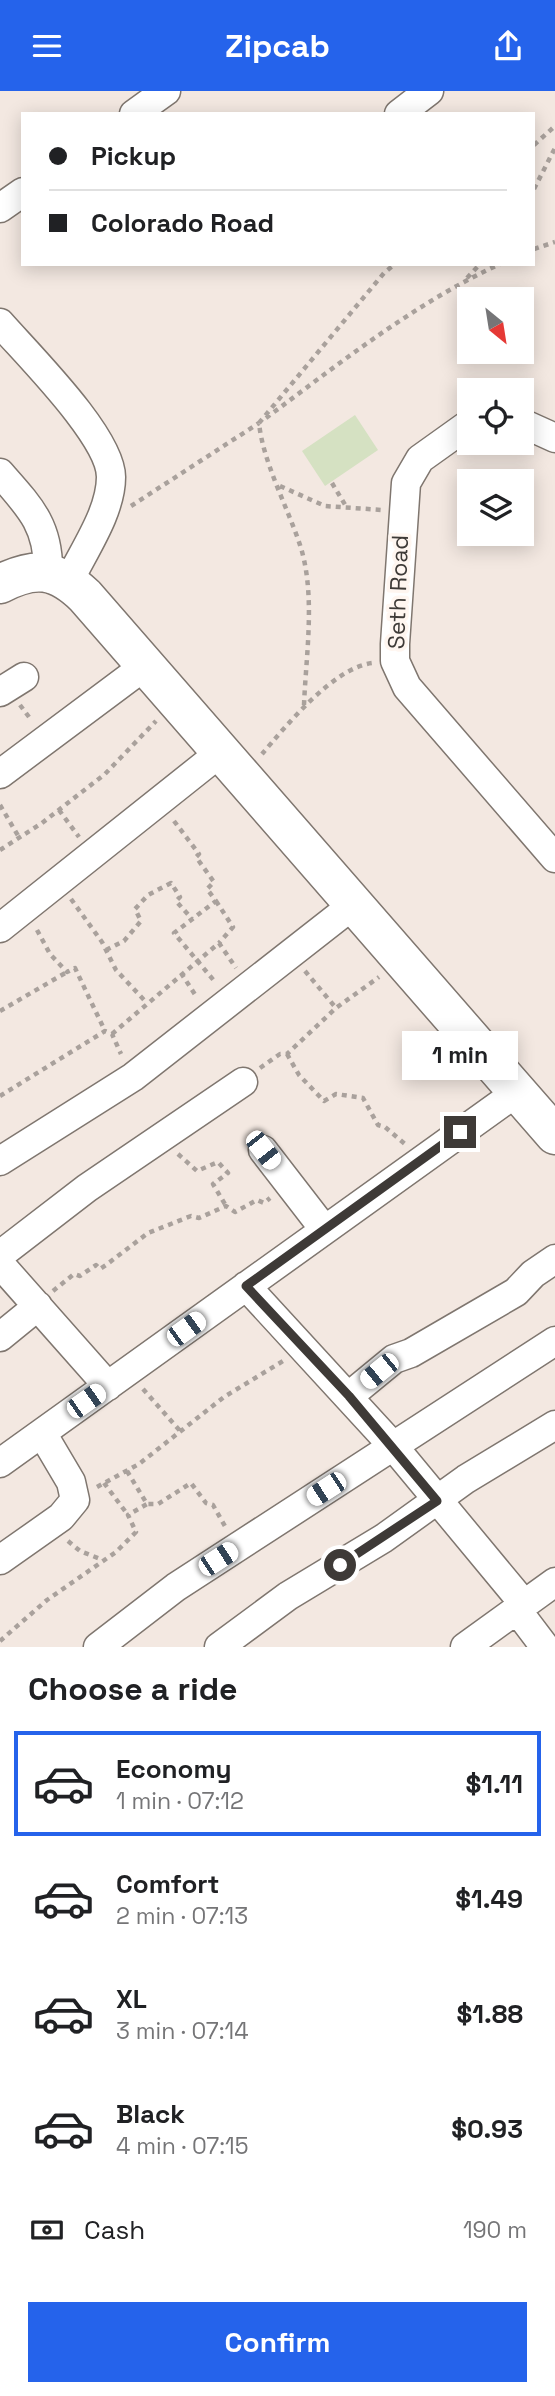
<!DOCTYPE html>
<meta charset="utf-8">
<style>
:root{--surface:#fff;--page:#f2f2f2;--text:#202124;--muted:#757577;--line:#e0e0e0;--accent:#2563eb}
body{margin:0;font-family:"Space Grotesk",sans-serif;background:var(--page);color:var(--text);height:100vh;display:flex;flex-direction:column;font-size:26px;white-space:nowrap}
*{box-sizing:border-box;margin:0}
p{font-size:23px;color:var(--muted)}
.icon{flex:none;width:38px;height:38px;fill:none;stroke:currentColor;stroke-width:2;stroke-linecap:round;stroke-linejoin:round}
.map{position:relative;height:1556px;overflow:hidden}
.details{display:flex;flex-direction:column;background:var(--surface);flex:1}
.details>*{flex:none}
.top-card{position:absolute;left:21px;top:21px;width:514px;height:154px;border-radius:0px;box-shadow:0 4px 18px #0003;display:grid;align-content:center;height:154px;padding:0 28px;background:var(--surface)}
.needle{width:46px;rotate:150deg}
.buttons{position:absolute;left:457px;top:196px;display:grid;gap:14px}
.buttons a{display:grid;place-items:center;width:77px;height:77px;border-radius:0px;background:var(--surface);box-shadow:0 4px 18px #0003;font-size:35px}
.end{position:absolute;width:32px;height:32px;margin:-16px;border:9px solid #3e3a37;background:#fff;box-shadow:0 0 0 4px #fff}
.from{border-radius:50%}
.bubble{position:absolute;height:49px;border-radius:0px;background:var(--surface);box-shadow:0 4px 18px #0003;font-size:23px;font-weight:700;line-height:49px;text-align:center}
.car{position:absolute;width:21px;height:42px;margin:-21px -10px;border-radius:9px;box-shadow:0 0 5px 2px #0007;background:linear-gradient(#fff 24%,#345 0 40%,#fff 0 76%,#345 0 86%,#fff 0)}
.top-card b{display:flex;align-items:center;gap:24px;height:66px;font-size:26px}
.top-card b+b{border-top:2px solid var(--line)}
.top-card i{width:18px;height:18px;background:var(--text)}
ul{padding:0;list-style:none}
li{display:flex;align-items:center;gap:21px;height:105px;margin:0 14px 10px;padding:0 14px;border:4px solid transparent;border-radius:0px}
li div{flex:1}
li b{display:block;font-size:26px}
li em{font-style:normal;font-weight:700}
li.active{border-color:var(--accent)}
li>.icon{width:63px;height:63px;stroke-width:1.5}
h2{padding:0 28px;font-size:32px;line-height:84px}
.pay{display:flex;align-items:center;gap:18px;height:77px;padding:0 28px;font-size:26px}
.pay p{margin-inline-start:auto}
.button{display:flex;gap:14px;margin-top:auto;padding:14px 28px}
.button a{flex:1;height:80px;border-radius:0px;background:var(--accent);color:#fff;font-size:28px;font-weight:700;line-height:80px;text-align:center}
header{display:flex;justify-content:space-between;align-items:center;height:91px;padding:0 28px;background:var(--accent);color:#fff;font-size:32px;font-weight:700}
.map>svg:first-child{display:block}
.green{fill:#d5e1c2}
.lines{fill:none;stroke-linecap:round;stroke-linejoin:round}
.street-casing{stroke:#7f766f;stroke-width:31}
.secondary-casing{stroke:#7f766f;stroke-width:41}
.path{stroke:#a9a19c;stroke-width:4.5;stroke-dasharray:5 5;stroke-linecap:butt}
.street{stroke:#fff;stroke-width:28}
.secondary{stroke:#fff;stroke-width:38}
.route{stroke:#3e3a37;stroke-width:9}
.labels{text-anchor:middle;stroke-width:7;stroke-linejoin:round;paint-order:stroke}
.street-label{font-size:23px;fill:#3e3a37;stroke:#fff6f0}
</style>
<header><svg class="icon" aria-label="menu" viewBox="0 0 24 24"><path d="M4 6h16M4 12h16M4 18h16"/></svg>Zipcab<svg class="icon" aria-label="share" viewBox="0 0 24 24"><path d="M12 15V3M7 8l5-5 5 5M5 13v7h14v-7"/></svg></header>
<div class="map">
<svg width="555" height="1556" viewBox="0 0 555 1556">
<rect width="100%" height="100%" fill="#f3e8e1"/>
<!-- green -->
<path class="green" d="M 355,324 L 378,359 L 325,395 L 302,360 Z"/>
<g class="lines">
<defs>
<path id="street" d="M 134,23 L 166,0
M 399,23 L 429,0
M 0,117 L 23,101
M 0,232 C 28,264 111,346 111,386 C 111,421 84,459 69,490
M 522,332 L 555,347
M 469,333 L 420,368 L 406,392 L 395,553 L 395,570 L 407,596 L 555,767
M 0,382 C 30,416 49,435 48,481
M 0,601 L 24,586
M 0,683 L 146,574
M 0,837 L 221,661
M 263,1059 L 324,1138
M 0,1070 L 133,986 L 353,814
M 0,1164 L 87,1097 L 243,991
M 0,1173 L 108,1295
M 246,1195 L 393,1355 L 524,1513
M 0,1246 L 38,1215
M 349,1305 L 394,1268 L 411,1262 L 516,1201 L 533,1183 L 555,1168
M 0,1372 L 517,1001
M 0,1469 L 61,1426 L 75,1409 L 71,1391 L 42,1342
M 517,1519 L 545,1556
M 98,1556 L 176,1496 L 555,1250
M 219,1556 L 288,1505 L 384,1447 L 466,1388 L 555,1334
M 465,1556 L 555,1491"/>
<path id="secondary" d="M 0,493 C 35,475 56,477 85,505 L 555,1044"/>
</defs>
<!-- street casing -->
<use href="#street" class="street-casing"/>
<!-- secondary casing -->
<use href="#secondary" class="secondary-casing"/>
<!-- path -->
<path class="path" d="M 534,54 L 555,35
M 534,98 L 555,57
M 534,158 L 555,151
M 467,187 L 480,173
M 266,327 C 340,272 415,212 500,173
M 332,392 L 347,417
M 280,395 L 325,415 L 382,419
M 131,415 L 259,332
M 20,614 L 32,630
M 304,614 C 306,563 316,503 300,454 C 287,415 263,371 259,332 L 384,182 L 395,173
M 262,663 C 286,635 333,577 372,572
M 0,714 L 20,748
M 59,719 L 79,746
M 174,730 L 199,763 L 196,766 L 214,791 L 207,798 L 216,810 L 174,842 L 216,892
M 0,759 L 42,732 L 105,683 L 156,630
M 71,808 L 102,851 L 116,879 L 146,911
M 216,810 L 233,836 L 219,852
M 37,839 L 50,863 L 67,881 L 75,877 L 105,940
M 106,859 L 124,850 L 141,830 L 135,818 L 148,804 L 171,792 L 180,806 L 176,810 L 192,828
M 305,880 L 336,917
M 181,882 L 196,905
M 0,920 L 67,881
M 112,943 L 219,852 L 236,877
M 287,963 L 299,984 L 324,1010 L 336,1003 L 363,1007 L 378,1034 L 385,1036 L 405,1053
M 260,977 L 280,963 L 287,963 L 336,917 L 379,886
M 0,1005 L 105,940 L 112,943 L 121,963
M 178,1063 L 197,1080 L 218,1071 L 228,1082 L 213,1093 L 226,1115
M 53,1200 L 74,1183 L 80,1185 L 96,1174 L 100,1178 L 106,1174 L 148,1142 L 191,1125 L 199,1127 L 226,1115 L 235,1121 L 257,1109 L 264,1112 L 270,1107
M 143,1298 L 182,1342
M 127,1380 L 147,1413 L 158,1413 L 191,1392 L 206,1412 L 213,1414 L 226,1437
M 104,1392 L 128,1424
M 97,1396 L 139,1373 L 224,1306 L 283,1270
M 68,1450 L 80,1460 L 103,1469
M 0,1550 L 47,1509 L 116,1461 L 136,1441 L 128,1424 L 147,1413"/>
<!-- street -->
<use href="#street" class="street"/>
<!-- secondary -->
<use href="#secondary" class="secondary"/>
</g>
<g class="lines">
<!-- route -->
<path class="route" d="M 340,1474 L 437,1410 L 349,1305 L 246,1195 L 460,1041"/>
</g>
<g class="labels">
<!-- street labels -->
<g class="street-label">
<text transform="translate(398 501) rotate(-88)" y="8">Seth Road</text>
</g>
</g>
</svg>
<div class="buttons">
<a><svg class="needle" viewBox="-14 -14 28 28"><path d="M0-13l5 13h-10z" fill="#e53935"/><path d="M0 13l5-13h-10z" fill="#757577"/></svg></a>
<a><svg class="icon" aria-label="locate" viewBox="0 0 24 24"><circle cx="12" cy="12" r="6"/><path d="M12 2v4M12 18v4M2 12h4M18 12h4"/></svg></a>
<a><svg class="icon" aria-label="layers" viewBox="0 0 24 24"><path d="M12 4l9 5-9 5-9-5zM3 14l9 5 9-5"/></svg></a>
</div>
<i class="end from" style="left:340px;top:1474px"></i>
<i class="end" style="left:460px;top:1041px"></i>
<div class="bubble" style="left:402px;top:940px;width:116px">1 min</div>
<i class="car" style="left:263px;top:1059px;rotate:142deg"></i>
<i class="car" style="left:186px;top:1238px;rotate:54deg"></i>
<i class="car" style="left:379px;top:1280px;rotate:231deg"></i>
<i class="car" style="left:86px;top:1310px;rotate:55deg"></i>
<i class="car" style="left:326px;top:1398px;rotate:237deg"></i>
<i class="car" style="left:218px;top:1468px;rotate:57deg"></i>
<div class="top-card">
<b><i class="from"></i>Pickup</b>
<b><i></i>Colorado Road</b>
</div>
</div>
<section class="details">
<h2>Choose a ride</h2>
<ul>
<li class="active"><svg class="icon" aria-label="car" viewBox="0 0 24 24"><path d="M5 17H2v-5l4-1 3-4h7l3 4 3 1v5h-3M9 17h6M6 11h13"/><circle cx="7" cy="17" r="2"/><circle cx="17" cy="17" r="2"/></svg><div><b>Economy</b><p>1 min · 07:12</p></div><em>$1.11</em></li>
<li><svg class="icon" aria-label="car" viewBox="0 0 24 24"><path d="M5 17H2v-5l4-1 3-4h7l3 4 3 1v5h-3M9 17h6M6 11h13"/><circle cx="7" cy="17" r="2"/><circle cx="17" cy="17" r="2"/></svg><div><b>Comfort</b><p>2 min · 07:13</p></div><em>$1.49</em></li>
<li><svg class="icon" aria-label="car" viewBox="0 0 24 24"><path d="M5 17H2v-5l4-1 3-4h7l3 4 3 1v5h-3M9 17h6M6 11h13"/><circle cx="7" cy="17" r="2"/><circle cx="17" cy="17" r="2"/></svg><div><b>XL</b><p>3 min · 07:14</p></div><em>$1.88</em></li>
<li><svg class="icon" aria-label="car" viewBox="0 0 24 24"><path d="M5 17H2v-5l4-1 3-4h7l3 4 3 1v5h-3M9 17h6M6 11h13"/><circle cx="7" cy="17" r="2"/><circle cx="17" cy="17" r="2"/></svg><div><b>Black</b><p>4 min · 07:15</p></div><em>$0.93</em></li>
</ul>
<div class="pay"><svg class="icon" aria-label="cash" viewBox="0 0 24 24"><path d="M3 7h18v10H3z"/><circle cx="12" cy="12" r="2"/></svg>Cash<p>190 m</p></div>
<div class="button"><a>Confirm</a></div>
</section>
